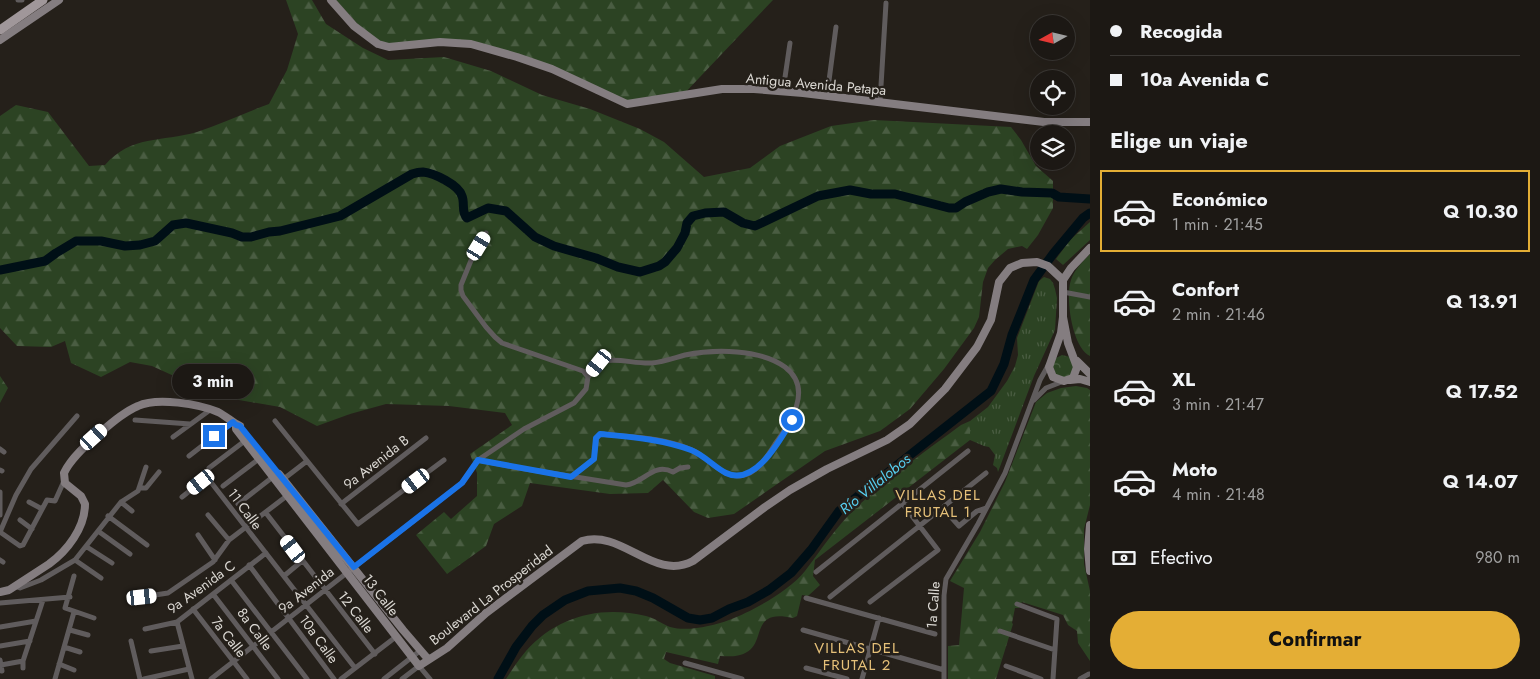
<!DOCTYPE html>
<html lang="es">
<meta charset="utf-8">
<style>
:root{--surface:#1c1814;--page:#25211d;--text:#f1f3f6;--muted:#a0a0a0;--line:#3a3734;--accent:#e4ae35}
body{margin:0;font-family:Jost,sans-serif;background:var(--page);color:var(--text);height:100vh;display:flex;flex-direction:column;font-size:19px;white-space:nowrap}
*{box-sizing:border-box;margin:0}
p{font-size:16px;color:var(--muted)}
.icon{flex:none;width:28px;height:28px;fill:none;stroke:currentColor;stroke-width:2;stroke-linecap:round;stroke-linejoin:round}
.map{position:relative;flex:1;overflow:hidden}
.drawer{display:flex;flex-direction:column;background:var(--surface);width:450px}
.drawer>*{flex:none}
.top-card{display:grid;align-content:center;height:110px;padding:0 20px;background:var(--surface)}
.needle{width:32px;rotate:262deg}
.buttons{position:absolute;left:1030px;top:15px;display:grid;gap:10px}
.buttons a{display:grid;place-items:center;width:45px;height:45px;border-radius:50%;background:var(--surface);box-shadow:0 5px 20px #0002,0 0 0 1px var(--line);font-size:25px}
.end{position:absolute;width:22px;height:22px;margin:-11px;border:6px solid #1a73e8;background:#fff;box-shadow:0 0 0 2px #fff}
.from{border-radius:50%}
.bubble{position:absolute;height:35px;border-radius:18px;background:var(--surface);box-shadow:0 5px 20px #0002,0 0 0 1px var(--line);font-size:16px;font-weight:700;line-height:35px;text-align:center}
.car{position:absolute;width:15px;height:30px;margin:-15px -8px;border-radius:6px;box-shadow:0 0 4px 1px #0007;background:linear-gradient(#fff 24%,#345 0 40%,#fff 0 76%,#345 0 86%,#fff 0)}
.top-card b{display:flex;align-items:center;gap:18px;height:48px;font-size:19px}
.top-card b+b{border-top:1px solid var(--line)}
.top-card i{width:12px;height:12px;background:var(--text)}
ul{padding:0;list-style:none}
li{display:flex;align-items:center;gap:15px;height:82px;margin:0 10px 8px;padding:0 10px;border:2px solid transparent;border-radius:0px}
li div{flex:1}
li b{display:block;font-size:19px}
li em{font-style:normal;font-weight:700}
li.current{border-color:var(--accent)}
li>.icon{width:45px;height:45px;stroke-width:1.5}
h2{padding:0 20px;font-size:22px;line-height:60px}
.pay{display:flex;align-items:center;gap:12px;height:55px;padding:0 20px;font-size:19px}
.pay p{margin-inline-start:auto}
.action{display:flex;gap:10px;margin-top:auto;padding:10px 20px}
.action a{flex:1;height:58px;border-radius:30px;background:var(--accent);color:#111;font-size:20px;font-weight:700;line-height:58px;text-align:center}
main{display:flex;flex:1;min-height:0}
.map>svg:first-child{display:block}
.grass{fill:url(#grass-tufts)}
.forest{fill:url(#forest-firs)}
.park{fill:url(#park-crowns)}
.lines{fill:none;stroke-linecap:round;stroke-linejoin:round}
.river{stroke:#000f16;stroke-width:9}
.minor{stroke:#605c5d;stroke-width:5}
.secondary{stroke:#847d80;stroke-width:8}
.primary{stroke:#a0979a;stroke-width:9}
.route{stroke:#1a73e8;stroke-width:6}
.labels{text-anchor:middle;stroke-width:5;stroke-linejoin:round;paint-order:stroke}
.street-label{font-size:14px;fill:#dbd8d3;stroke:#25201a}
.water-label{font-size:15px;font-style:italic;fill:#57cff1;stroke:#25201a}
.neighbourhood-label{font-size:15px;letter-spacing:1px;fill:#e6c179;stroke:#25201a}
</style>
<main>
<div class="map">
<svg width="1090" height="679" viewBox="0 0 1090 679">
<defs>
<pattern id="grass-tufts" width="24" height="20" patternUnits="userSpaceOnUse" patternTransform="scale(1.25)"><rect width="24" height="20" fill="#2c4323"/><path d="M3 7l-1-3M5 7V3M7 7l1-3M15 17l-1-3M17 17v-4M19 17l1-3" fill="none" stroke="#4a5d42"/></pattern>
<pattern id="forest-firs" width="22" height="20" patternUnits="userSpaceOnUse" patternTransform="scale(1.25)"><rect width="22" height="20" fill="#2c4323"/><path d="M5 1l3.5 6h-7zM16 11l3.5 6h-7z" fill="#4a5d42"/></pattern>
<pattern id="park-crowns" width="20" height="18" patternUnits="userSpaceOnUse" patternTransform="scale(1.25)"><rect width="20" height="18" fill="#2c4323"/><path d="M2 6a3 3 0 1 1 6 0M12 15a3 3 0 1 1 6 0" fill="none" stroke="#4a5d42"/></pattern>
</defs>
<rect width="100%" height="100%" fill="#25201a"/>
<!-- grass -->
<path class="grass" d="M 1044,277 L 1050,279 L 1053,283 L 1055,289 L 1057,298 L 1055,330 L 1034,376 L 998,472 L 997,468 L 993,465 L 995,455 L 989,447 L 984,446 L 970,440 L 970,421 L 988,407 L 1007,381 L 1015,366 L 1018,355 L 1017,338 L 1039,281 Z"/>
<!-- forest -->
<path class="forest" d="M 286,0 L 312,0 L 326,24 L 363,48 L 388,60 L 444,57 L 491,71 L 542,95 L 590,109 L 640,129 L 664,142 L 704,177 L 750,168 L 780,146 L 831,126 L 874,120 L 1011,127 L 1021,140 L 1036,166 L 1053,181 L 1053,208 L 1038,235 L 1027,249 L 1022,246 L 1008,249 L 995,260 L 988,268 L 983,282 L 979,317 L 974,328 L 944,369 L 910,409 L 880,431 L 825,451 L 734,514 L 708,518 L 694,512 L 663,480 L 648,493 L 610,494 L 530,483 L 522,506 L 494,524 L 486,546 L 447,574 L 416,535 L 444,512 L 451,519 L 477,496 L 477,473 L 470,454 L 512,425 L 505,413 L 449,406 L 386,404 L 350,414 L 317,426 L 280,407 L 239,400 L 185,381 L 152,366 L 130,362 L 101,377 L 71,363 L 65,341 L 51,347 L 17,346 L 0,328 L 0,116 L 16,105 L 48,112 L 89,166 L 105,165 C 131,135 162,142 197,132 C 221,124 245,113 269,104 L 287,70 L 298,34 Z
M 336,0 L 773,0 L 681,97 L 622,102 L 552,69 L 471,44 L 404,46 L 372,40 Z
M 1090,222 L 1090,240 L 1063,265 L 1056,259 L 1070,240 Z
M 1090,254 L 1090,356 C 1072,348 1065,297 1071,280 C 1074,270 1083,261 1090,254 Z
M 0,376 L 8,388 L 0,403 Z
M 1076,386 L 1087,388 L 1090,390 L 1090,505 L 1084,529 L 1084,564 L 1090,591 L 1090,661 L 1078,643 L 1077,631 L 1068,625 L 1063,615 L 1022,602 L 1019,608 L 1015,608 L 1012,623 L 1013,624 L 996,679 L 948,679 L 948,646 L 959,645 L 964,588 L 950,581 L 980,532 L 1005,482 L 1036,402 L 1047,393 L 1061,388 Z
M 970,421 L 970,440 L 815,560 L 813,576 L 820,585 L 808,596 L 802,595 L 797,616 L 793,618 C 746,607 770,648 740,655 C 734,657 727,656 720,656 L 718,664 L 666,652 L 664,659 L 670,663 L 715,676 L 715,679 L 506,679 C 512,670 518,660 526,651 C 557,616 601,605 646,616 C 655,618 662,624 670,627 C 687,632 713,626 729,620 C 753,611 789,591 805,571 C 823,547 838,524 860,504 C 892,475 927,450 961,425 Z"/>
<!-- park -->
<path class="park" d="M 1062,355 L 1070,357 L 1075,368 L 1069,378 L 1057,377 L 1052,364 L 1056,358 Z"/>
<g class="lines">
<!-- river -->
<path class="river" d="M 0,270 L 45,261 L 56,253 L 76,241 L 101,241 L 125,246 L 140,245 L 155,241 L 173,225 L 186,223 L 232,233 L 242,237 L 251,237 L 269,232 L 280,231 L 340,216 L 412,174 C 415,173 420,172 423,172 C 434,173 459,185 462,196 C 465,203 461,212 467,218 L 488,208 L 506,211 L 535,237 L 554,246 L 596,258 L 618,267 L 640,272 L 659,266 L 665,262 L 677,248 L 685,233 L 687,223 L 693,216 L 705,213 L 724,212 L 743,223 L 755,226 L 818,196 L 850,190 L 871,194 L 895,194 L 949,208 L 956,208 L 965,202 L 988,192 L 1001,189 L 1022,192 L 1052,193 L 1059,197 L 1090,199
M 498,679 L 516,647 L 532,626 L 543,615 L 565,600 L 588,591 L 620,588 L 636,591 L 653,598 L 688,618 L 700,620 L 712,618 L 729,609 L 748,602 L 769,590 L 791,573 L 811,550 L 839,511 L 991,391 L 1004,364 L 1012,335 L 1034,280 L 1053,254 L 1083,218 L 1090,213"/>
<!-- minor -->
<path class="minor" d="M 18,0 L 22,0
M 783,91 L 790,43
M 827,96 L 836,27
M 880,102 L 886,3
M 1063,292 L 1090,297
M 1034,400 L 1046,388 L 1064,381
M 135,420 L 190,424
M 275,421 L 358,524 L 444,460
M 173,437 L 210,410
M 0,449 L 4,452
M 189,456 L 233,422
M 478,460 L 519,468 L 626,485 C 644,483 653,462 673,472 L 680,468 L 688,467
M 209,468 L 246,440
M 0,470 L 2,471
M 571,477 L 594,459 L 596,439 L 600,434 C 631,437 665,437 694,451 C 708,458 722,477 740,476 C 756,475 767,457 775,444 C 790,423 814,389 785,367 C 760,349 715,349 685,355 C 674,358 663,362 652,363 C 635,364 620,358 603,361 L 588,377
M 281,481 L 307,461
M 223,486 L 260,458
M 140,488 L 146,488 L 159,472
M 0,492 L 0,515
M 182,497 L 201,482 L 210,481 L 355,668
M 29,502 L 42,509
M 121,502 L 132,511
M 238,504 L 274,476
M 341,504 L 426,438
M 943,508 L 959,526 L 977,511 L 986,508
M 266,513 L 375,654
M 208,515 L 229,540
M 108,516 L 147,545
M 20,520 L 32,529
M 98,531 L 130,554
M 0,532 L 16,495 L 31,469 L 77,416
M 0,532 L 20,546 L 23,545 L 47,500 L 55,501 L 64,481
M 198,535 L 215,560
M 87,547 L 112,563
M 0,560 L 3,562
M 75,560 L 101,578
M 249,565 L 334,679
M 816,572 L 968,451
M 74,576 L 65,608 L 94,618
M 284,576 L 302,561
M 231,580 L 307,679
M 14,586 L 20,588 L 41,580 L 75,560 L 121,502 L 138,491 L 146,467
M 213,594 L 278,679
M 142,597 L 168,593 L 213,562 L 229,540 L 288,495
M 830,597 L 986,473
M 806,598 L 935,634
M 870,602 L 938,550 L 902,503
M 0,603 L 70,597
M 1017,604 L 1057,619 L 1053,679
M 193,609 L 247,679
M 177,622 L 192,679
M 0,627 L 36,621
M 145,629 L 177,622 L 266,553
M 70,630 L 88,635
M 803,630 L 944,670
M 1000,631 L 1055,650
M 131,641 L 140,679
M 0,646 L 30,641
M 64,647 L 80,652
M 151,651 L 183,646
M 0,660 L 2,671
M 685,663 L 742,679
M 59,664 L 74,670
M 1,665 L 23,661
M 1006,666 L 1041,679
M 23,668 L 23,661 L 43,600
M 806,668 L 847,679
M 55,679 L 74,612
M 144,679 L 189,669
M 211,679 L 462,483 L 478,460 L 524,429 L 574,403 L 586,389 L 588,377 L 583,371 L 502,343 L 495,337 L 486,327 L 463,296 L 461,290 L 461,285 L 472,258 L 486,233
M 341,679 L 397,636
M 384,679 L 421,650
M 402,679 L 419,666 L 430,679
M 862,679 L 879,618
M 944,679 L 944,595 L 946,579 L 978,524 L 1005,473 L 1040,380 L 1049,364
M 1080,679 L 1089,674"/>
<!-- secondary -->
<path class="secondary" d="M 331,0 L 354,26 L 378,44 L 389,47 L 440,42 L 471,44 L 517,57 L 552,69 L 627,104 L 722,89 L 754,89 L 803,93 L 1044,122 L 1090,122
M 0,40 L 59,0
M 1063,317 L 1068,343 L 1077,367 L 1073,378 L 1064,381 L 1053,377 L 1049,367 L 1061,333 L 1063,317 L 1063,280 L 1071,268 L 1090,248
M 1077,361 L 1090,374
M 1070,380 L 1080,379 L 1090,382
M 236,425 L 236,429 L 419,666 L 447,648 L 486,613 L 582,541 C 622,529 654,582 693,561 L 765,507 L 790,490 L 827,469 L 887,440 L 910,424 L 945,389 L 977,347 L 991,320 L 999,282 L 1010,268 L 1022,263 L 1037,262 L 1048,266 L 1063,280
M 279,474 L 403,630 L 428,659
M 1090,525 L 1088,549 L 1090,571
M 0,592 L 9,590 L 49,564 C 67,551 85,528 85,504 L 81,496 L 65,483 L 64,473 C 71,458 87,444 100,433 C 111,423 124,412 138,406 C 157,397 199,404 218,412 C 226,416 233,423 240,426"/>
<!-- primary -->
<path class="primary" d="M 0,30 L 43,0"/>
</g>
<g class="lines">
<!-- route -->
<path class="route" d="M 214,436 L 233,422 L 236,425 L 240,426 L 354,567 L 462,483 L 478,460 L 571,477 L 594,459 L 596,438 L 600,434 C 631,437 662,439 691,450 C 704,455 714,467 726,473 C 755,487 780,440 792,420"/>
</g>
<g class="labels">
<!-- street labels -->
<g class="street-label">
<text transform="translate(816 84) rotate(5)" y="5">Antigua Avenida Petapa</text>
<text transform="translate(376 462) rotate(-38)" y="5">9a Avenida B</text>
<text transform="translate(245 509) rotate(53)" y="5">11 Calle</text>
<text transform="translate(201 587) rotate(-36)" y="5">9a Avenida C</text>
<text transform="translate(306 590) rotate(-38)" y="5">9a Avenida</text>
<text transform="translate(381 595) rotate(52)" y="5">13 Calle</text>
<text transform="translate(491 595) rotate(-38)" y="5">Boulevard La Prosperidad</text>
<text transform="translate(933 605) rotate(-86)" y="5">1a Calle</text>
<text transform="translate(356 612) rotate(52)" y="5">12 Calle</text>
<text transform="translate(255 629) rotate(53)" y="5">8a Calle</text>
<text transform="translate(229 637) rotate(52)" y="5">7a Calle</text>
<text transform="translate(319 639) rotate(54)" y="5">10a Calle</text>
</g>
<!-- water labels -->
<g class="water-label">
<text transform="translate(875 484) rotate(-39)" y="5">Río Villalobos</text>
</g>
<!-- neighbourhood labels -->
<g class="neighbourhood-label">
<text x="938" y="500">VILLAS DEL<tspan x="938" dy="17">FRUTAL 1</tspan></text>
<text x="857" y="653">VILLAS DEL<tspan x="857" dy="17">FRUTAL 2</tspan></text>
</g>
</g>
</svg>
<div class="buttons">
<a><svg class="needle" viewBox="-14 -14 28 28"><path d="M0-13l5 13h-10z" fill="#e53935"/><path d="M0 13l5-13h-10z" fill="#a0a0a0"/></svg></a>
<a><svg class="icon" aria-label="locate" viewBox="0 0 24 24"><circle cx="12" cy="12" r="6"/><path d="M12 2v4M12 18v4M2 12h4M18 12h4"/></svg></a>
<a><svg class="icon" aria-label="layers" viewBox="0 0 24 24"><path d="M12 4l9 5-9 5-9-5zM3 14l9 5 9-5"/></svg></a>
</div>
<i class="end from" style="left:792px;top:420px"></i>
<i class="end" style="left:214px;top:436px"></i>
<div class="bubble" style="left:172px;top:364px;width:82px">3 min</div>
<i class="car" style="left:479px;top:246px;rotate:31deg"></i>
<i class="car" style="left:599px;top:363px;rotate:219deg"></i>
<i class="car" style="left:94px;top:437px;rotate:48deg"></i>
<i class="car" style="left:416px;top:481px;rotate:233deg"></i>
<i class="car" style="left:201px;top:482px;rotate:232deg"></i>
<i class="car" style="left:293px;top:549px;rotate:323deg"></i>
<i class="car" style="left:142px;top:597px;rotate:84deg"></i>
</div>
<section class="drawer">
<div class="top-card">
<b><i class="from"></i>Recogida</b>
<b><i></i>10a Avenida C</b>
</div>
<h2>Elige un viaje</h2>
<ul>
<li class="current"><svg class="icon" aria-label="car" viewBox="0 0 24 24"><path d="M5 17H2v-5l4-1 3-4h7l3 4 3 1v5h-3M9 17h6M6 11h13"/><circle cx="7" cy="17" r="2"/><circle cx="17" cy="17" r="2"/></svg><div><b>Económico</b><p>1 min · 21:45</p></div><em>Q 10.30</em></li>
<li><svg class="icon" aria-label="car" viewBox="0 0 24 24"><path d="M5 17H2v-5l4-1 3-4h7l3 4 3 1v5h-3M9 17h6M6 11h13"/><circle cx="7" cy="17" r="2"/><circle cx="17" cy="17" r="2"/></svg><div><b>Confort</b><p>2 min · 21:46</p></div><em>Q 13.91</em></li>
<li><svg class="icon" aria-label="car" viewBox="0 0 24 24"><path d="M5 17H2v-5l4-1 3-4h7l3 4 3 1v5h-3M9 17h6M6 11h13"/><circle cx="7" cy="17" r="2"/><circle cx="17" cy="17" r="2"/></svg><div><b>XL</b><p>3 min · 21:47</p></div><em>Q 17.52</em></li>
<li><svg class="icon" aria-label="car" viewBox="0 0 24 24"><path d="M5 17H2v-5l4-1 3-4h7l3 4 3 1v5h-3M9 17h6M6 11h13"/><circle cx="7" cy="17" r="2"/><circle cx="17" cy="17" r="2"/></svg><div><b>Moto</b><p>4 min · 21:48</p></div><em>Q 14.07</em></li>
</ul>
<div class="pay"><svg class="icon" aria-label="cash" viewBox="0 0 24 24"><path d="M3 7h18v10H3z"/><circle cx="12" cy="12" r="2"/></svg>Efectivo<p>980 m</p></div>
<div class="action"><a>Confirmar</a></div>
</section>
</main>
